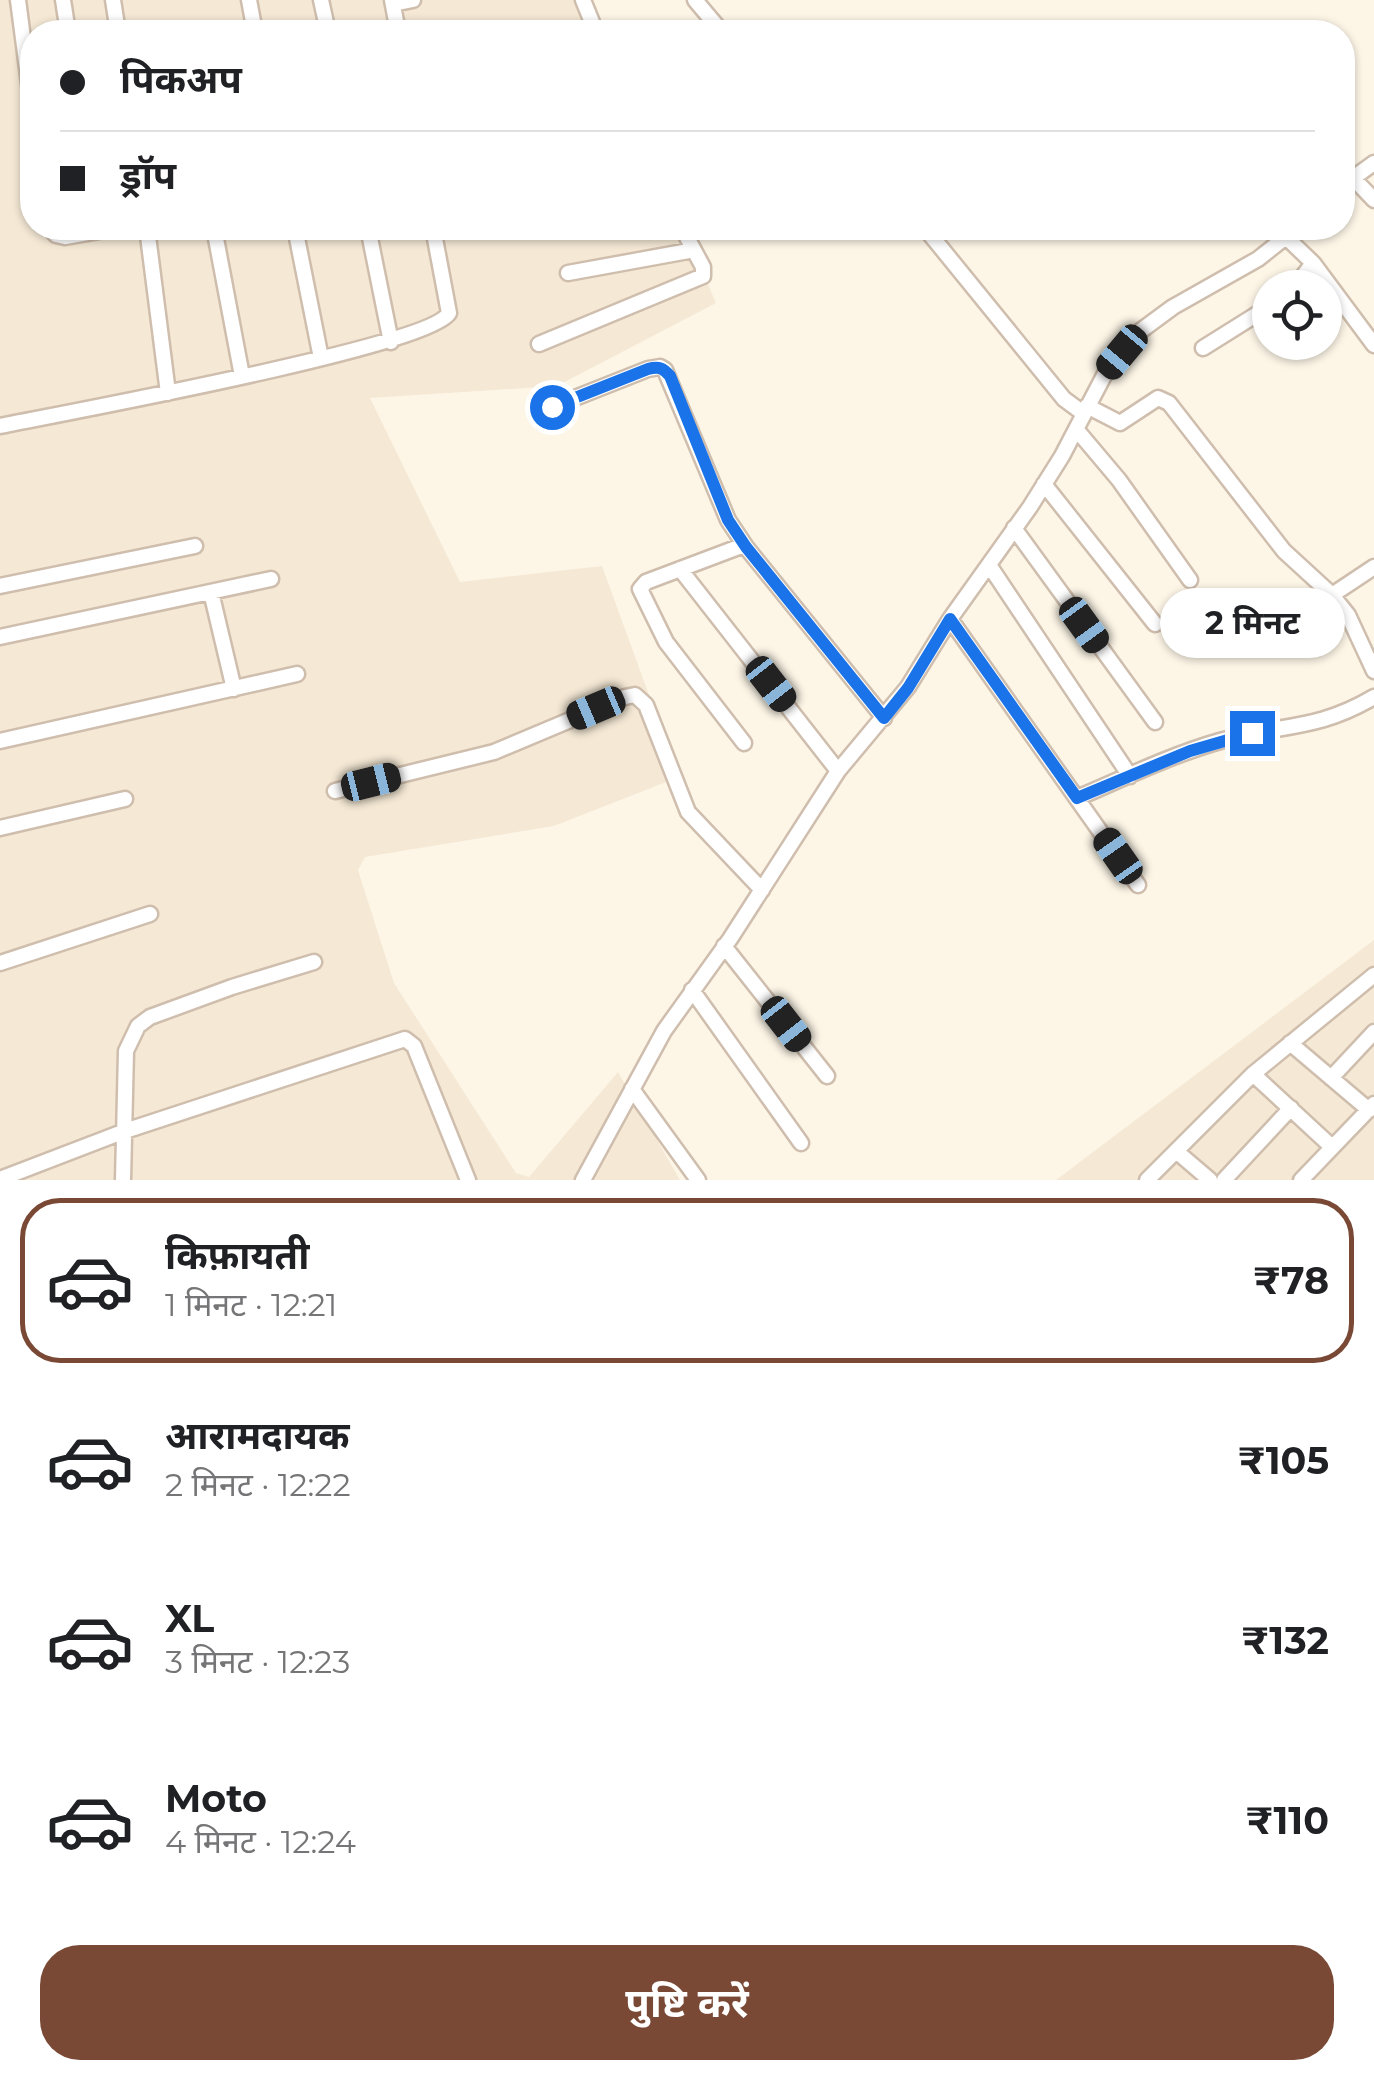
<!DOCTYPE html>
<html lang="hi">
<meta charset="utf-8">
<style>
:root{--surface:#fff;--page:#f6f6f6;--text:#202124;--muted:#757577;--line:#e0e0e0;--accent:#7a4936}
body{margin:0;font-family:Montserrat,"Noto Sans Devanagari",sans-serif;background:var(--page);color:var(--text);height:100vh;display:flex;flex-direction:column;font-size:38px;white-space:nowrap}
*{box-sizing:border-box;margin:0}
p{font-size:32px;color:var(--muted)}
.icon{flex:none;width:55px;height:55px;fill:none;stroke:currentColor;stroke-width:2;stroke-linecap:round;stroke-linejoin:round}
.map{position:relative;height:1180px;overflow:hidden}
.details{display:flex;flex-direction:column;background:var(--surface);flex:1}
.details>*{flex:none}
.top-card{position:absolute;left:20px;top:20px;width:1335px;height:220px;border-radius:40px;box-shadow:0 2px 8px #0004;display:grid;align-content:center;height:220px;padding:0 40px;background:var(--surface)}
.fabs{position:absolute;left:1252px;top:270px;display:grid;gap:20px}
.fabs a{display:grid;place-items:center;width:90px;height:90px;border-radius:50%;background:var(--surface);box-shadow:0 2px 8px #0004;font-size:50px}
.end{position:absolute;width:45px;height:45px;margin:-22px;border:12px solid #1a73e8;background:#fff;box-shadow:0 0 0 5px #fff}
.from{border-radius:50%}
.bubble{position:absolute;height:70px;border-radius:35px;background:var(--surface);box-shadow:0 2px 8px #0004;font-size:32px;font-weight:700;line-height:70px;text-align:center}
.car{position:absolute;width:30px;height:60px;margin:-30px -15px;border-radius:12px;box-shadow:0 0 8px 2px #0007;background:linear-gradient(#222 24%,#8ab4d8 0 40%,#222 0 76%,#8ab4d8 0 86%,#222 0)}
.top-card b{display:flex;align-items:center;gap:35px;height:95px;font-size:38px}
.top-card b+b{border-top:2px solid var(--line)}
.top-card i{width:25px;height:25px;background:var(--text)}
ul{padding:18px 0 0;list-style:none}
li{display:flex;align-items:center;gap:30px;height:165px;margin:0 20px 15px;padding:0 20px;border:5px solid transparent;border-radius:40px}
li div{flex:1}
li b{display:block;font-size:38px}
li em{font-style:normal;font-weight:700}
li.on{border-color:var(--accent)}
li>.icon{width:90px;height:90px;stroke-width:1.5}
.primary-button{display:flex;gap:20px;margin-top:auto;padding:20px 40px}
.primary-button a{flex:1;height:115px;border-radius:40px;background:var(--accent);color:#fff;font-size:40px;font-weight:700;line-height:115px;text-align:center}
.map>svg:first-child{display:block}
.residential{fill:#f5e9d5}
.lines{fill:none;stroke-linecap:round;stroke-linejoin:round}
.street-casing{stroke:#cfbead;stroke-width:19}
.street{stroke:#fff;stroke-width:14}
.route{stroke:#1a73e8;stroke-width:12}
</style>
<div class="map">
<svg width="1374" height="1180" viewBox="0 0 1374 1180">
<rect width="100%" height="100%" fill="#fdf6e7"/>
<!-- residential -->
<path class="residential" d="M 0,0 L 586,0 L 600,32 L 32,32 L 32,228 L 684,228 L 716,303 L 557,386 L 370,398 L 460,582 L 602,566 L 679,777 L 554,826 L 365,857 L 358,870 L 394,983 L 516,1173 L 529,1177 L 618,1072 L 680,1180 L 0,1180 Z
M 1374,940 L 1374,1180 L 1056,1180 Z"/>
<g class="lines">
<defs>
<path id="street" d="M 18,0 L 32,107
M 63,0 L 68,32
M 113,0 L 118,32
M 249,0 L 255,32
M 321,0 L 328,32
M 392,0 L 398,32
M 583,0 L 596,32
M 695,0 L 722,32
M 393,4 L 413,0
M 1353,178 L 1374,200
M 1342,186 L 1374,163
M 50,228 L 56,235 L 65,237 L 116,228
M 147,228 L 168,393
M 214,228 L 242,376
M 295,228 L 321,358
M 368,228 L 391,342
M 925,228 L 1064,399 L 1083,413
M 1287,238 L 1313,263 L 1374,345
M 568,273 L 694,250
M 1294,288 L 1313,263
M 539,344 L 703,276 L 703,267 L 682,228
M 1203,348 L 1270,306
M 1087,406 L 1120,423 L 1158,398 L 1169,403 L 1284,551 L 1332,595 L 1348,615 L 1374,671
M 552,407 L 648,369 L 660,367 L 665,370 L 728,520 L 746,547 L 884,718
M 0,426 C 59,414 430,346 449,313 L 433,228
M 1076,429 L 1119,480 L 1190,580
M 1044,484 L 1155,624
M 1014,528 L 1155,722
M 744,545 L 646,582 L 640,589 L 666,642 L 744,743
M 989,565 L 1130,776
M 680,569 L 838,771
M 0,586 L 195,546
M 211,592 L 234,689
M 1332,595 L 1374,567
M 950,619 L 1138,885
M 0,637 L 271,579
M 0,741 L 297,674
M 335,791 L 494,752 L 625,697 L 635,695 L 646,705 L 688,812 L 762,890
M 1077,798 C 1124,778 1171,755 1220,741 C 1279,724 1317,731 1374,697
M 0,828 L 125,799
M 724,946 L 827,1076
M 0,963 L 150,914
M 692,990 L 801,1143
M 1290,1043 L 1369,1110
M 1253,1074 L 1332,1147
M 1331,1078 L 1374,1032
M 632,1089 L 698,1180
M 1176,1151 L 1210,1180
M 0,1179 L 125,1131 L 405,1039 L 414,1046 L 468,1180
M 123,1180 L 126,1051 L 138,1026 L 150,1017 L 232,987 L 314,962
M 583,1180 L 664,1031 L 730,939 L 838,771 L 908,687 L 950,619 L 1030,507 L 1062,456 L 1108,368 L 1135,335 L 1173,307 L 1258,259 L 1297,228
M 1147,1180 L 1253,1074 L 1374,975
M 1224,1180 L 1291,1108
M 1301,1180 L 1374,1104"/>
</defs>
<!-- street casing -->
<use href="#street" class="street-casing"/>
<!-- street -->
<use href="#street" class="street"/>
</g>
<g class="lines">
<!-- route -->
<path class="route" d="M 552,407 L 648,369 C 659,366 663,368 670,376 L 728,520 L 746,547 L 884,718 L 908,688 L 950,619 L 1077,798 L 1190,751 L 1252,733"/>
</g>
</svg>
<div class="fabs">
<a><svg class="icon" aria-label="locate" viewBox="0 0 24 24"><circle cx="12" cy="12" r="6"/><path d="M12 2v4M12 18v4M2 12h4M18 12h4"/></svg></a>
</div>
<i class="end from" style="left:552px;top:407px"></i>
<i class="end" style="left:1252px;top:733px"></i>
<div class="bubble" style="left:1160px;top:588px;width:185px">2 मिनट</div>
<i class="car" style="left:1122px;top:352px;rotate:220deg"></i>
<i class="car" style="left:1084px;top:625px;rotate:144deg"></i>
<i class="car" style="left:771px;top:684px;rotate:142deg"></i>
<i class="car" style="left:596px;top:708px;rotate:247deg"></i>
<i class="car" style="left:371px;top:782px;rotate:76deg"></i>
<i class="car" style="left:1118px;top:856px;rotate:325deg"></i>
<i class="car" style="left:786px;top:1024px;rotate:142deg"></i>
<div class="top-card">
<b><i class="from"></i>पिकअप</b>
<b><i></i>ड्रॉप</b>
</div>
</div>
<section class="details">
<ul>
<li class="on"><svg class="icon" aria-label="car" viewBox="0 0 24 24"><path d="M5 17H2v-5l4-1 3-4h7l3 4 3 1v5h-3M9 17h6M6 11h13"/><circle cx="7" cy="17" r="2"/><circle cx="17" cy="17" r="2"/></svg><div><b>किफ़ायती</b><p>1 मिनट · 12:21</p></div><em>₹78</em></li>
<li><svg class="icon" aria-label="car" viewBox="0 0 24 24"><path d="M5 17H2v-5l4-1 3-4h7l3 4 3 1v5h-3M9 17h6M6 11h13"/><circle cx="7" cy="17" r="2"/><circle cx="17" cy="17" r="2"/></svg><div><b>आरामदायक</b><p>2 मिनट · 12:22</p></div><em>₹105</em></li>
<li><svg class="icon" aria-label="car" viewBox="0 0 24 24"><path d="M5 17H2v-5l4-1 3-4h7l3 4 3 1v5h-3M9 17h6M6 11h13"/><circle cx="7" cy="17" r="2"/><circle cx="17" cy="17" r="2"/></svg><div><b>XL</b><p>3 मिनट · 12:23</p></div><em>₹132</em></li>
<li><svg class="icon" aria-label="car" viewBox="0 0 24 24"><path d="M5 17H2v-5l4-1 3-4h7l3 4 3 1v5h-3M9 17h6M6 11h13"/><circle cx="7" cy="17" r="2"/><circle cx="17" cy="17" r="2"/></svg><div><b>Moto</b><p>4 मिनट · 12:24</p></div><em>₹110</em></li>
</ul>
<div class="primary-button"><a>पुष्टि करें</a></div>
</section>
